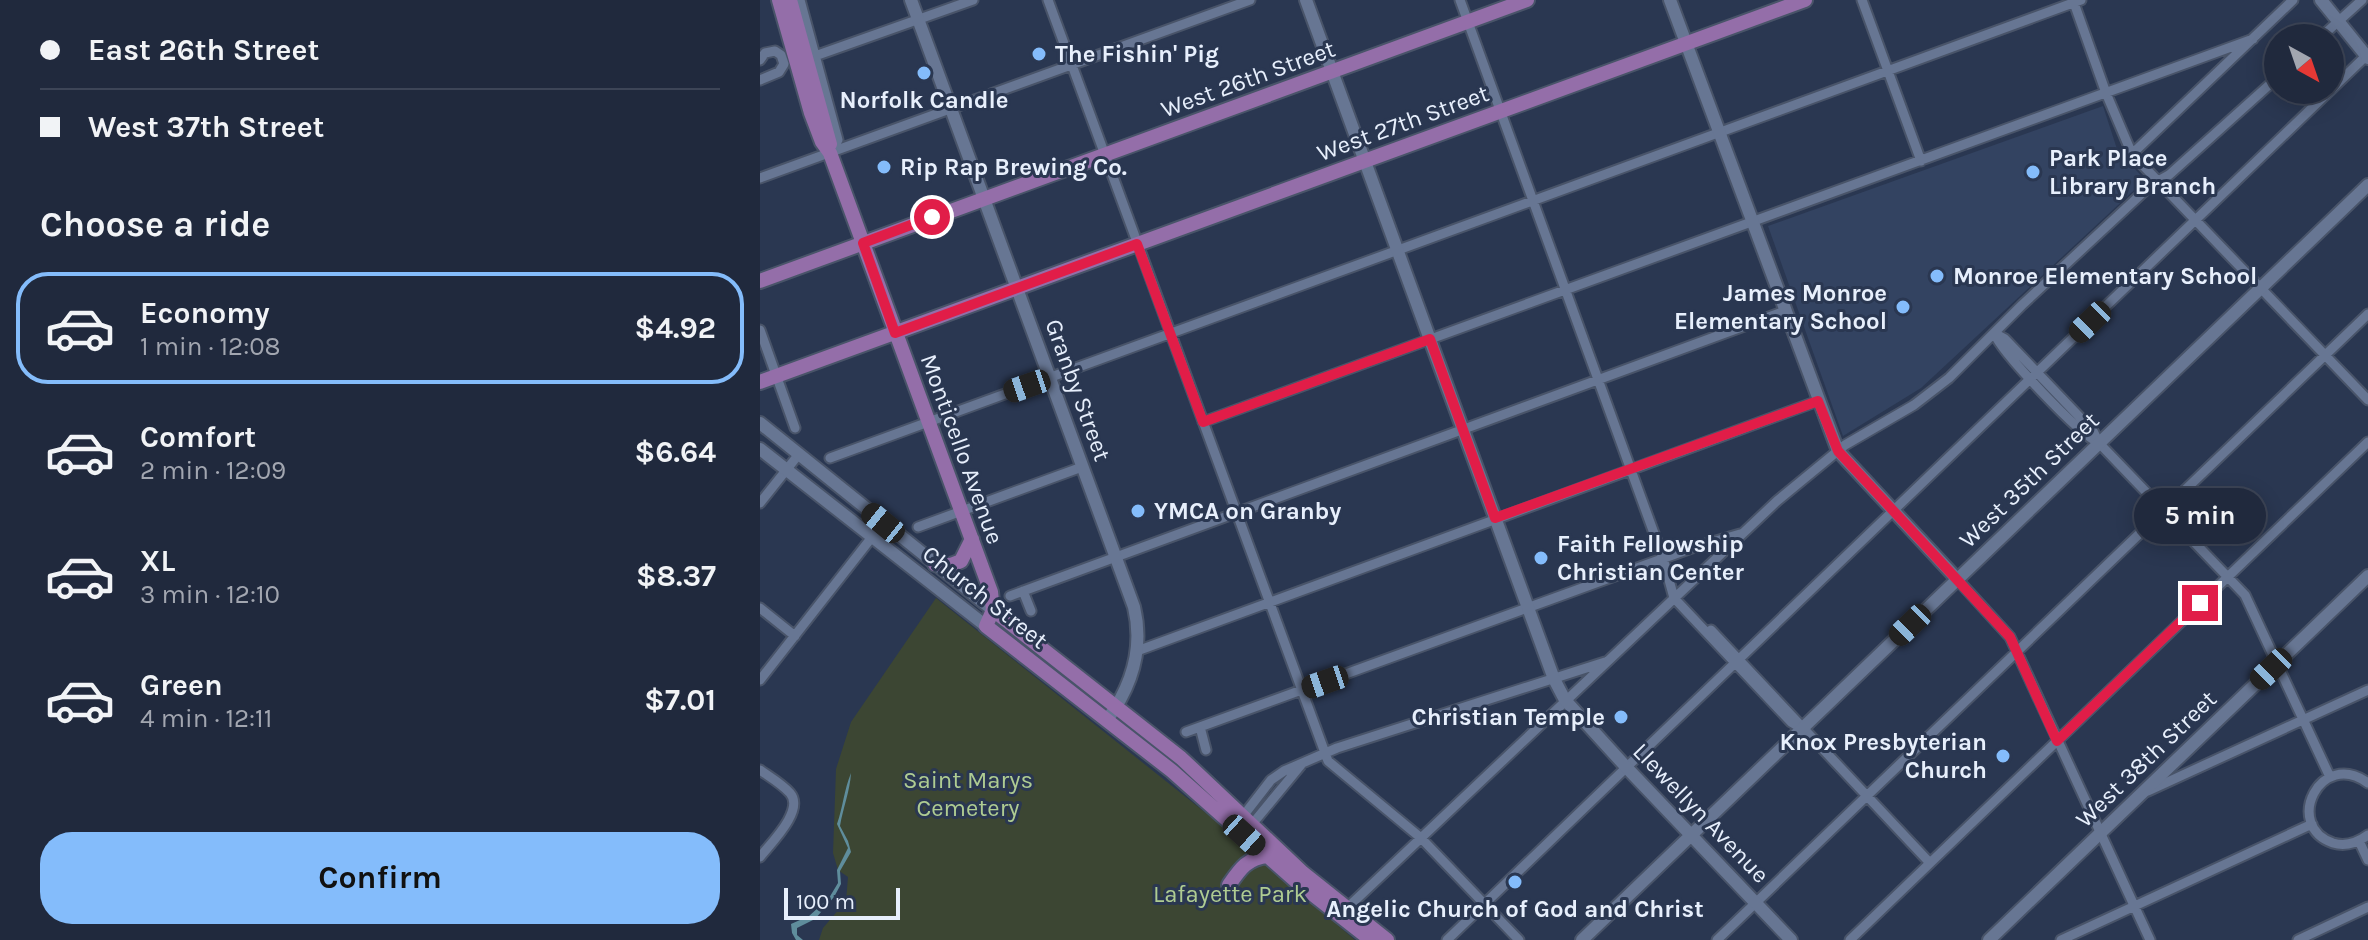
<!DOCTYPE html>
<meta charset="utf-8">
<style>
:root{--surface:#20293d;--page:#2d3548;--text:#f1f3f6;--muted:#a2a6b0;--line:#3d4557;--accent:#84bcfb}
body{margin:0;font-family:Karla,sans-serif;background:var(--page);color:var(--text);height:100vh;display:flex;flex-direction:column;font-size:30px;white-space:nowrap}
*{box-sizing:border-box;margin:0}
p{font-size:26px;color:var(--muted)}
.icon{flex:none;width:44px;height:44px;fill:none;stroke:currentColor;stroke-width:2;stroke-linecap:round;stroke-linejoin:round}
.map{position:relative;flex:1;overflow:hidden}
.drawer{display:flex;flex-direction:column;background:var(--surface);width:760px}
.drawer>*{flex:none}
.guide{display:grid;align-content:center;height:176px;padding:0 40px;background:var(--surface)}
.needle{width:52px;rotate:140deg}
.controls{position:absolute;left:1504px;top:24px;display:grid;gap:16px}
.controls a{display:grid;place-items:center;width:80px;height:80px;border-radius:50%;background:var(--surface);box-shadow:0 4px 20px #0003,0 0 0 2px var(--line);font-size:40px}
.scale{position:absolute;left:24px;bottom:20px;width:116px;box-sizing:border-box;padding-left:8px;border:4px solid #e7effc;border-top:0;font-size:22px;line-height:28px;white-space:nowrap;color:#e7effc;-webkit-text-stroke:6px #2a3751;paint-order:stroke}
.end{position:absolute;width:36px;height:36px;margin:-18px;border:10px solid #e11d48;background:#fff;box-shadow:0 0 0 4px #fff}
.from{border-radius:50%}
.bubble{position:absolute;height:56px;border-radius:28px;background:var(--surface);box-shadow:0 4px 20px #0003,0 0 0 2px var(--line);font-size:26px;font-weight:700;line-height:56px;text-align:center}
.car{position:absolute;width:24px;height:48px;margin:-24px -12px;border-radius:10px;box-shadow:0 0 6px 2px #0007;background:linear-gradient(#222 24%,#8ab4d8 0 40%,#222 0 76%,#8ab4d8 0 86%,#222 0)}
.guide b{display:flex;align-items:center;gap:28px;height:76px;font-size:30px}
.guide b+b{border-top:2px solid var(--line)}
.guide i{width:20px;height:20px;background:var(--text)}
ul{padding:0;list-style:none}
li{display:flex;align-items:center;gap:24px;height:112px;margin:0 16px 12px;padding:0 24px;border:4px solid transparent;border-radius:32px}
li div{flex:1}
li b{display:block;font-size:30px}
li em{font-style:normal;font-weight:700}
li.on{border-color:var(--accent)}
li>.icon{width:72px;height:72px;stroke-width:1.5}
h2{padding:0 40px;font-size:36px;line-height:96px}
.button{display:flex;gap:16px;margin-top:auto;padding:16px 40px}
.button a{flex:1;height:92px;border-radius:32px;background:var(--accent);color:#111;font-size:32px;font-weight:700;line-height:92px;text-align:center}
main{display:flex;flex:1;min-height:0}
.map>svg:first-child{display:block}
.built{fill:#334361}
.green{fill:#3c4633}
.water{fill:#5f8d9c}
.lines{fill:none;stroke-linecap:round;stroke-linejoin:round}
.street-casing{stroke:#495469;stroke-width:13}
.secondary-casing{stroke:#495469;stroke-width:16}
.primary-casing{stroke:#495469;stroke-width:18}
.street{stroke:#677693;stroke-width:9}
.secondary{stroke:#677693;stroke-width:12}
.primary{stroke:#946ea9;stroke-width:14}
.route{stroke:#e11d48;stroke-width:10}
.poi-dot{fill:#84bcfb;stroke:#2a3751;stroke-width:3}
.labels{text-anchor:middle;stroke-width:6;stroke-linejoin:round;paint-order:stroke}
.poi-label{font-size:24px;font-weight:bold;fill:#e7effc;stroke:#2a3751;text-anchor:start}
.street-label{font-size:24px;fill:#e7effc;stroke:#2a3751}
.park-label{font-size:24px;fill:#afcc92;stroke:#2a3751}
</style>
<main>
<section class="drawer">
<div class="guide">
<b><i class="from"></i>East 26th Street</b>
<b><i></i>West 37th Street</b>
</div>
<h2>Choose a ride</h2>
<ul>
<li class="on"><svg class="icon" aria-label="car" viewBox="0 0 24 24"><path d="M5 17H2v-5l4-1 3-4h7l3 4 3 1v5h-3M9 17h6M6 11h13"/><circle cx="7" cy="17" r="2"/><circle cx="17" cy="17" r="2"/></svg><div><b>Economy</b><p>1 min · 12:08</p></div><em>$4.92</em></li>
<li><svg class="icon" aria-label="car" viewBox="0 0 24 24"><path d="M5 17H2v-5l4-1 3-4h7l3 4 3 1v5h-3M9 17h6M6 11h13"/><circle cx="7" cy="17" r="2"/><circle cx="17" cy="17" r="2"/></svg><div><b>Comfort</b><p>2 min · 12:09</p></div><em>$6.64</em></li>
<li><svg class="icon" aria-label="car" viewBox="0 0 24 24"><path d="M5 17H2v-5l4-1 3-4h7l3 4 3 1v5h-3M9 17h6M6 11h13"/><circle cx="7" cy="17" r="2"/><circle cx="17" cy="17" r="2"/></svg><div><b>XL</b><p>3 min · 12:10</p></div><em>$8.37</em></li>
<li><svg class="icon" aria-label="car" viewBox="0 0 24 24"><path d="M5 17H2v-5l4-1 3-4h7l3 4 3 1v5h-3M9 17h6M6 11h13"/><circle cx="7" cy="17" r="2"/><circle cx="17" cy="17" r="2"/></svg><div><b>Green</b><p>4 min · 12:11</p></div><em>$7.01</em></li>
</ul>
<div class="button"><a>Confirm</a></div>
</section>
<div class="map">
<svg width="1608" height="940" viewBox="0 0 1608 940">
<rect width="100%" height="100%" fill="#2a3751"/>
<!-- built -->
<path class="built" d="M 1343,106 L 1357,149 L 1385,180 L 1161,388 L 1083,436 L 1008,226 Z"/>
<!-- green -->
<path class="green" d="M 176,598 L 461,825 L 595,940 L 59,940 L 63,928 L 86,901 L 88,877 L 78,870 L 73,853 L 76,769 L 91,722 Z"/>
<!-- water -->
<path class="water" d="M 91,773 C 90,791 83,808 80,826 L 88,841 L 91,852 L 80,871 L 81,884 L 74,897 L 55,919 L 37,928 L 37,935 L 43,940 L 36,940 L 32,933 L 31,924 L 49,916 L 69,898 L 78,883 L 77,870 L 88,848 L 77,824 C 83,807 84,790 91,773 Z"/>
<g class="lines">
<defs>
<path id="street" d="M 40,0 L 78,140 L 70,153
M 288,0 L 568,761 L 661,838 L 759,940
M 700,0 L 903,558 L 914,598 L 1031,722 L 1043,729
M 1102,0 L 1161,161
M 1313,0 L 1346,93 L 1372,154 L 1608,400
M 1560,38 L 1602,0
M 55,56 L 213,0
M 0,60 L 5,53 L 15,51 L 21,55 L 24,64 L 19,72 L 0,80
M 1372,154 L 1533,0
M 0,178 L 490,0
M 0,330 L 35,428
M 1234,333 L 1245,339 L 1333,431 L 1339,443 L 1485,595 L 1570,777
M 1234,333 C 1243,354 1319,434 1339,443
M 443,422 L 1493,39
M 70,458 L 1321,0
M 0,503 L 39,454
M 158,527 L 322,467
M 1197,579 L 1250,637 L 1390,940
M 263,591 L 271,611
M 250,596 L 1025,311
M 0,608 L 35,636
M 951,630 L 1170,863
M 377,651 L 1058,401
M 0,680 L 123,523
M 440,727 L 446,750
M 426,732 L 932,548 L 980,534
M 0,770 C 10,777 22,784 30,793 C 45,810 11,843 0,857
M 1608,783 C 1560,748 1523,826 1573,843 C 1586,847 1597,843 1608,835
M 1388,791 L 1608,690
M 480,820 L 511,780 L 524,771 L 577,748 L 845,662
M 489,828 L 541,765
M 1599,841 L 1608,860
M 586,909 L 1017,501 L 1085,445 L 1154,405 L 1189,378 L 1262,305 L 1391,185 L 1409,175 L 1518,77
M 687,940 L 1608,54
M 957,940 L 1608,314
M 1090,940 L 1608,442
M 1301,940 L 1552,824
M 1538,940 L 1608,907"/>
<path id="secondary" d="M 151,0 L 374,607 C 384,649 372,686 347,720
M 546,0 L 794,679 L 805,700 L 867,768 L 1031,940
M 910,0 L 1078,451 L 1197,579
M 1561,0 L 1608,58
M 0,423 L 233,610
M 0,449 L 226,626
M 822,940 L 1608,185
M 1229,940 L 1608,576"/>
<path id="primary" d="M 19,0 L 51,113 L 62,142 L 70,153 L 231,592 L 233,610 L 226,626 L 412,771 L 537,882 L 611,940
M 30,0 L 70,144
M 0,281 L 767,0
M 0,382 L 1045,0
M 175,564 L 191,565 L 201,561 L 212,539
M 233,610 L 421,758 L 543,873 L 627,940
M 469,885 C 480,869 487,858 508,856"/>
</defs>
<!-- street casing -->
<use href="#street" class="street-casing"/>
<!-- secondary casing -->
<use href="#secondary" class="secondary-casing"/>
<!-- primary casing -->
<use href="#primary" class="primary-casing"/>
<!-- street -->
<use href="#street" class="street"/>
<!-- secondary -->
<use href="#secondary" class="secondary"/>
<!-- primary -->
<use href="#primary" class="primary"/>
</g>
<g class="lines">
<!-- route -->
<path class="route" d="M 172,217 L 103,243 L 135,333 L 377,244 L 443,422 L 670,339 L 735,518 L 1058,401 L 1078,451 L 1250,637 L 1297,741 L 1440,603"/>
</g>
<!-- markers -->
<g class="poi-dot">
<circle cx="279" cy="54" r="8"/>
<circle cx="164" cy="73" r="8"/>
<circle cx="124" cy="167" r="8"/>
<circle cx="1273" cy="172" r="8"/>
<circle cx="1177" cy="276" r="8"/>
<circle cx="1143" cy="307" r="8"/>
<circle cx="378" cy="511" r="8"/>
<circle cx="781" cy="558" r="8"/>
<circle cx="861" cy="717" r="8"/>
<circle cx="1243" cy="756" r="8"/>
<circle cx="755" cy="882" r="8"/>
</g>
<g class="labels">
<!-- poi labels -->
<g class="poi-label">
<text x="295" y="62">The Fishin' Pig</text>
<text x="164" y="108" text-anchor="middle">Norfolk Candle</text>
<text x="1289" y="166">Park Place<tspan x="1289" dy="28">Library Branch</tspan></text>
<text x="140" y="175">Rip Rap Brewing Co.</text>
<text x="1193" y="284">Monroe Elementary School</text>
<text x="1127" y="301" text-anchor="end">James Monroe<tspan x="1127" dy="28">Elementary School</tspan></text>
<text x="394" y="519">YMCA on Granby</text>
<text x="797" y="552">Faith Fellowship<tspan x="797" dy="28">Christian Center</tspan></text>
<text x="845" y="725" text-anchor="end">Christian Temple</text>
<text x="1227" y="750" text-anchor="end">Knox Presbyterian<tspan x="1227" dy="28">Church</tspan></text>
<text x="755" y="917" text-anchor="middle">Angelic Church of God and Christ</text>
</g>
<!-- street labels -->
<g class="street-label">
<text transform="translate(488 79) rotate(-20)" y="8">West 26th Street</text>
<text transform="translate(643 123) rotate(-20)" y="8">West 27th Street</text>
<text transform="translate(318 390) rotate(70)" y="8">Granby Street</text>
<text transform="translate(202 449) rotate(70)" y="8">Monticello Avenue</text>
<text transform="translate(1269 480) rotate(-44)" y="8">West 35th Street</text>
<text transform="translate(225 597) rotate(38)" y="8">Church Street</text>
<text transform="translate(1386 759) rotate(-44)" y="8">West 38th Street</text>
<text transform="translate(941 813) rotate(46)" y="8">Llewellyn Avenue</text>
</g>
<!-- park labels -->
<g class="park-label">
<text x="208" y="788">Saint Marys<tspan x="208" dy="28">Cemetery</tspan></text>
<text x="470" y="902">Lafayette Park</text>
</g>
</g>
</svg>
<div class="controls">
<a><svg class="needle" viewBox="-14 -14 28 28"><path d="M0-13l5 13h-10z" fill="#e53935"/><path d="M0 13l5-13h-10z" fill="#a2a6b0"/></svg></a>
</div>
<div class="scale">100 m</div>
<i class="end from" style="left:172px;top:217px"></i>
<i class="end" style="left:1440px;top:603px"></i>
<div class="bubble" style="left:1374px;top:488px;width:132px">5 min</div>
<i class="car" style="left:1330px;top:322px;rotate:226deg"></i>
<i class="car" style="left:267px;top:386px;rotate:251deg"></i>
<i class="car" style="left:123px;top:523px;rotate:309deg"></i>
<i class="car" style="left:1150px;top:625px;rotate:226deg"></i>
<i class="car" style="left:1511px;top:669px;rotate:226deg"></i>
<i class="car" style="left:565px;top:682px;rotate:251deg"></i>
<i class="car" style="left:484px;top:835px;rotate:132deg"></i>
</div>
</main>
